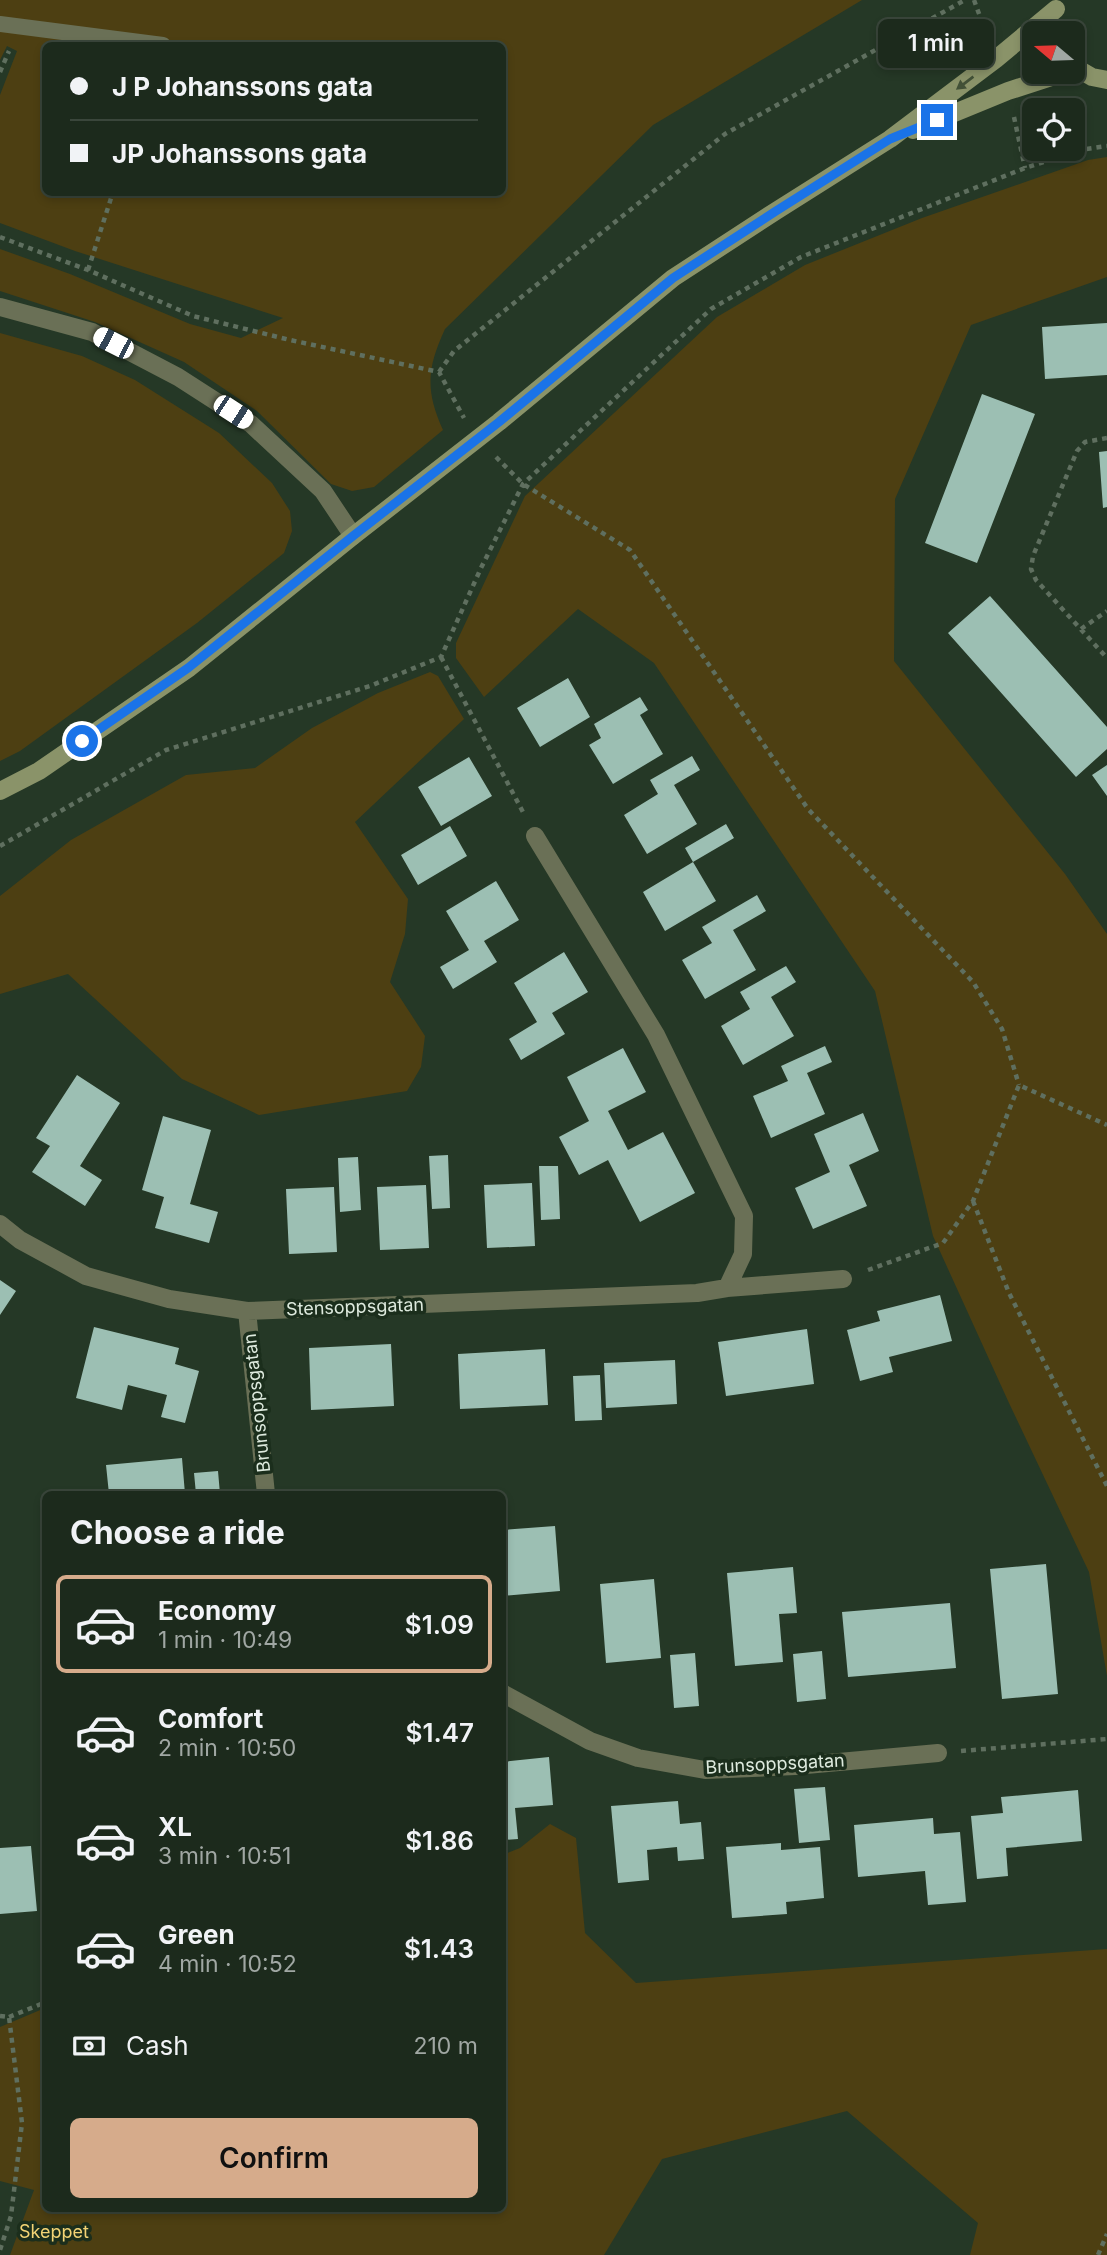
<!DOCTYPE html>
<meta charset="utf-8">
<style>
:root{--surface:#1c2a1c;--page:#253225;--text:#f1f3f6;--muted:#a0a7a3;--line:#3a463b;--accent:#d6ab8b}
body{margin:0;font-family:Inter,sans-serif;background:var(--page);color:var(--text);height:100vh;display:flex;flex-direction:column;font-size:26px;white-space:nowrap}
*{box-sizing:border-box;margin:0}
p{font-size:23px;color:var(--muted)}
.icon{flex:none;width:38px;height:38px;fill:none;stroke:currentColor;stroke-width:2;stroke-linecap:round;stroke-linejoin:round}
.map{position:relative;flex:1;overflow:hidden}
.drawer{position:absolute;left:42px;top:1491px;width:464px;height:721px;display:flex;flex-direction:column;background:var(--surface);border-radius:10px;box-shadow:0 4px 10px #0003,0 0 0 2px var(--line)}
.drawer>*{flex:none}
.banner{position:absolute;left:42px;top:42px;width:464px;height:154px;border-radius:10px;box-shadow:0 4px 10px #0003,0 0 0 2px var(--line);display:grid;align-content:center;height:154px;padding:0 28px;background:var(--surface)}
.needle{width:46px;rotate:289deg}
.tools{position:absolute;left:1022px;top:21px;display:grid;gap:14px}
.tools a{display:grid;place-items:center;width:63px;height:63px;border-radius:10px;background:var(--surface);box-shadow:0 4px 10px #0003,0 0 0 2px var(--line);font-size:35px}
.end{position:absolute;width:32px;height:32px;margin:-16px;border:9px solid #1a73e8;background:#fff;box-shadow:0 0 0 4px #fff}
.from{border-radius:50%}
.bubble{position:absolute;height:49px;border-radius:10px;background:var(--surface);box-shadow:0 4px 10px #0003,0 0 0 2px var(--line);font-size:23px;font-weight:600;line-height:49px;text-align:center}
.car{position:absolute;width:21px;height:42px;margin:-21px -10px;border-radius:9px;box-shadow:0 0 5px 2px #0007;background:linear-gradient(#fff 24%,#345 0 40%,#fff 0 76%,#345 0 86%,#fff 0)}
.banner b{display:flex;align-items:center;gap:24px;height:66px;font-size:26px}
.banner b+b{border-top:2px solid var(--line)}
.banner i{width:18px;height:18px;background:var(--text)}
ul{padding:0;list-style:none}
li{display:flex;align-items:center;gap:21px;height:98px;margin:0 14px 10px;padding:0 14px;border:4px solid transparent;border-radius:10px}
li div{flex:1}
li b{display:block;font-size:26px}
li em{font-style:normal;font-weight:600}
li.active{border-color:var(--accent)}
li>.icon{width:63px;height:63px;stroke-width:1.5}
h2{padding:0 28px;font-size:32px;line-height:84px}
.pay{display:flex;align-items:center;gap:18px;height:77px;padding:0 28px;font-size:26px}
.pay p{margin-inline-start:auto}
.action{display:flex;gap:14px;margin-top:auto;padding:14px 28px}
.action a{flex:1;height:80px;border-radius:10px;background:var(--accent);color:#111;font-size:28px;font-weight:600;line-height:80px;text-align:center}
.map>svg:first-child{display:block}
.green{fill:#4d3f12;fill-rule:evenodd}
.building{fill:#9cbfb3}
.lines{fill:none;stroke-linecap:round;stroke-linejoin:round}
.path{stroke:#5f6f5f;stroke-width:4.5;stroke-dasharray:5 5;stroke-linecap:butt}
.lane{stroke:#6a7056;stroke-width:16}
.street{stroke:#6a7056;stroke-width:18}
.secondary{stroke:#8a9369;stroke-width:18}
.oneway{fill:#425137}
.route{stroke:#1a73e8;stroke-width:9}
.labels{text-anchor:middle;stroke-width:7;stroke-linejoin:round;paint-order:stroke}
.street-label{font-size:18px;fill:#deeade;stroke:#1b2e1c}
.park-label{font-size:18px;fill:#f2d375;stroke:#1b2e1c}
</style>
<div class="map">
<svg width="1107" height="2255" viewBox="0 0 1107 2255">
<rect width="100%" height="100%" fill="#253826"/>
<!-- green -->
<path class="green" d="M 0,0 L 862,0 L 653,125 L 445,329 C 427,368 425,390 443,430 L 374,487 L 352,491 L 331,484 L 257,411 L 184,362 L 95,322 L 0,291 L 0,249 L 70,274 L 190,324 L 241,338 L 283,318 L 75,251 L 0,223 L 0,95 L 17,51 L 7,46 L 0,60 ZM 46,46 L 502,46 L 502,192 L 46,192 Z
M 1107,157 L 1107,277 L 971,325 L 895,499 L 894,661 L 1065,874 L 1107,934 L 1107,1676 L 1089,1572 L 1009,1403 L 933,1236 L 875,991 L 654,663 L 578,609 L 484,697 L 456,658 L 456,643 L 525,496 L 717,317 L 805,265 L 922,218 L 1088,160 Z
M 0,333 L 82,356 L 135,380 L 219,433 L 272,483 L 290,511 L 292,531 L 284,553 L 197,623 L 20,751 L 0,761 Z
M 430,672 L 438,676 L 464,719 L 355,822 L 408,899 L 405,934 L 390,982 L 425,1036 L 421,1067 L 407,1091 L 259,1115 L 182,1079 L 68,974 L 0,994 L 0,896 L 71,840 L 186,775 L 255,768 L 312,728 L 378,693 Z
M 550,1824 L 576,1838 L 585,1933 L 636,1983 L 1107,1949 L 1107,2255 L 970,2255 L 978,2223 L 847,2111 L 662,2159 L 604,2255 L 10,2255 L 34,2190 L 0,2181 L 0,2027 L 45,2008 L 46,2208 L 502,2208 L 502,1855 L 520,1848 Z"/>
<!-- building -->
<path class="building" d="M 1107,323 L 1107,375 L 1045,379 L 1042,327 Z
M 982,394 L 1035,414 L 977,563 L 925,543 Z
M 1107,451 L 1107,507 L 1103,508 L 1099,452 Z
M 990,596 L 1107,727 L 1107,749 L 1076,777 L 948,633 Z
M 568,678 L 590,717 L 540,747 L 517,708 Z
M 640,697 L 648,710 L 640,715 L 663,754 L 613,784 L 589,745 L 601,738 L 594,724 Z
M 692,756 L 700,770 L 674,785 L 697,824 L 647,854 L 624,815 L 658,794 L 650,780 Z
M 469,757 L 492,796 L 441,826 L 418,787 Z
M 1107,765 L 1107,796 L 1092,775 Z
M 726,824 L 734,838 L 693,862 L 685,848 Z
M 450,826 L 467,856 L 418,885 L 401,855 Z
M 693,862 L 716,901 L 665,931 L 643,892 Z
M 496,881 L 519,920 L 484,941 L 497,962 L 453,989 L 440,967 L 469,950 L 446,911 Z
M 757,895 L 766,911 L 733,930 L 756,970 L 705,999 L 682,960 L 712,943 L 702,927 Z
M 564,952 L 588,992 L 552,1013 L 565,1034 L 521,1060 L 509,1039 L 537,1022 L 514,983 Z
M 786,966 L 796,982 L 771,997 L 794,1036 L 743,1065 L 721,1026 L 750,1009 L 740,992 Z
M 825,1046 L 832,1062 L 807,1073 L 825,1114 L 771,1138 L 753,1096 L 788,1081 L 781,1066 Z
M 623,1048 L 646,1092 L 608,1111 L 628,1150 L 663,1132 L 695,1193 L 640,1222 L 608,1160 L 579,1175 L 559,1137 L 589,1121 L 567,1077 Z
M 77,1075 L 120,1103 L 80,1166 L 102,1180 L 85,1206 L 32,1172 L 50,1146 L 36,1138 Z
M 863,1113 L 879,1151 L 849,1165 L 867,1206 L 813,1229 L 795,1188 L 830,1172 L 814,1134 Z
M 163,1116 L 211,1130 L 190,1204 L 218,1212 L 209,1243 L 155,1228 L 164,1197 L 142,1190 Z
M 448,1155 L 450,1208 L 432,1209 L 429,1156 Z
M 358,1157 L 361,1210 L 340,1212 L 338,1158 Z
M 539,1166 L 558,1166 L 560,1219 L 541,1220 Z
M 532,1183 L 535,1246 L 487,1248 L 484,1185 Z
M 426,1185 L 429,1248 L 380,1250 L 377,1187 Z
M 334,1187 L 337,1252 L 289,1254 L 286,1189 Z
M 0,1280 L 16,1291 L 0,1315 Z
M 940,1295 L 952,1341 L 889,1357 L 893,1372 L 860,1381 L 847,1330 L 880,1321 L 877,1311 Z
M 94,1327 L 179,1348 L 175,1364 L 199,1371 L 185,1423 L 161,1417 L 167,1395 L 128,1385 L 122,1410 L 76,1398 Z
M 807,1329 L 814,1384 L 726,1396 L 718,1342 Z
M 391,1344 L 394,1406 L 311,1410 L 309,1348 Z
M 545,1349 L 548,1405 L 460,1409 L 458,1354 Z
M 675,1360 L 677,1404 L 606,1408 L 604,1363 Z
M 600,1375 L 602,1420 L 575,1421 L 573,1376 Z
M 182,1458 L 185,1494 L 109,1494 L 106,1465 Z
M 218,1471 L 220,1494 L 196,1494 L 194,1473 Z
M 377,1490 L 377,1494 L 350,1494 L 349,1493 Z
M 555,1526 L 560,1591 L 502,1596 L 502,1530 Z
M 1046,1564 L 1058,1694 L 1002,1699 L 990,1569 Z
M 793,1567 L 797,1613 L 779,1614 L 783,1662 L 735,1666 L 727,1573 Z
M 654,1579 L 661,1658 L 606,1663 L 600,1584 Z
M 950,1603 L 956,1668 L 848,1677 L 842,1612 Z
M 822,1651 L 826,1699 L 797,1702 L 793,1654 Z
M 695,1653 L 699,1706 L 674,1708 L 670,1655 Z
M 549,1757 L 553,1805 L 515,1808 L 518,1839 L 502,1840 L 502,1762 Z
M 825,1787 L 830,1840 L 799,1843 L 794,1789 Z
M 1078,1790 L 1082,1841 L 1006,1848 L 1008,1876 L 977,1879 L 971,1816 L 1003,1813 L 1001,1797 Z
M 678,1801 L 680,1824 L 701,1822 L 704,1859 L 678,1861 L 677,1847 L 647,1850 L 649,1880 L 618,1883 L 611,1806 Z
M 933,1818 L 934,1834 L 960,1832 L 966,1902 L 928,1905 L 925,1871 L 858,1877 L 854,1825 Z
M 781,1843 L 781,1850 L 820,1847 L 824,1898 L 786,1902 L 787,1914 L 732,1918 L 726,1847 Z
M 31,1846 L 37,1911 L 0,1914 L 0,1848 Z"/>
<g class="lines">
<!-- path -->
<path class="path" d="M 974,0 L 986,33
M 0,72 L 9,51
M 1014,117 L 1025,168
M 0,237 L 88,270 L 193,316 L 290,340 L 439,372 L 464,418
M 88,270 L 113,192
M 439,372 L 454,351 L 725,134 L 965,0
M 1107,438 L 1085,442 L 1077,451 L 1033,556 L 1031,569 L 1036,580 L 1107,658
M 496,457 L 523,484 L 630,550 L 808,809 L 973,982 L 1002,1029 L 1019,1085
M 1081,629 L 1107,611
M 441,657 L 524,814
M 0,846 L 166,750 L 370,686 L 441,657 L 481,568 L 523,484 L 711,309 L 801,257 L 1025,168 L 1086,149 L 1107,146
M 973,1201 L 1009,1293 L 1107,1486
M 868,1270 L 943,1243 L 973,1201 L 1019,1085 L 1107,1125
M 961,1751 L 1107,1739
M 0,2016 L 9,2017 L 22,2123 L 11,2216 L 0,2250
M 9,2017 L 46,2002
M 1098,2255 L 1107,2234"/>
<!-- lane -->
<path class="lane" d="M 0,24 L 163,45"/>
<!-- street -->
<path class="street" d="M 0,307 L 92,332 L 178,377 L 251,424 L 323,491 L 353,536
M 535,836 L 656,1035 L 744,1216 L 743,1254 L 727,1288
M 0,1224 L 20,1240 L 86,1276 L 169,1299 L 247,1311 L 697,1293 L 727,1288 L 843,1279
M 247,1311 L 266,1494
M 502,1693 L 590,1741 L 638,1758 L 705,1770 L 795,1766 L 938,1753"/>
<!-- secondary -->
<path class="secondary" d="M 1073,66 L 1092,77 L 1107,80
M 913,130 L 1008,91 L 1067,72
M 0,791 L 39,771 L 189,668 L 353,536 L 499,422 L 673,278 L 776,211 L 890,139 L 996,59 L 1056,9"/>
</g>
<!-- one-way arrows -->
<defs><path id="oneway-solid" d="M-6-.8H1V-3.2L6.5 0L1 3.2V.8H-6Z" transform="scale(1.75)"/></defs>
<use class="oneway" href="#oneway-solid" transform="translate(965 83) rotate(143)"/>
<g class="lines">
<!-- route -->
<path class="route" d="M 82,741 L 188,668 L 353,536 L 499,422 L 673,278 L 776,211 L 890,139 L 937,120"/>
</g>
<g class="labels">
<!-- street labels -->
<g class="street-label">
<text transform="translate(355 1307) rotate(-2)" y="6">Stensoppsgatan</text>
<text transform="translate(257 1403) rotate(-96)" y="6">Brunsoppsgatan</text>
<text transform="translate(775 1764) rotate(-3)" y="6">Brunsoppsgatan</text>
</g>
<!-- park labels -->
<g class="park-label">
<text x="54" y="2238">Skeppet</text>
</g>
</g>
</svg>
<div class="tools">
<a><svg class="needle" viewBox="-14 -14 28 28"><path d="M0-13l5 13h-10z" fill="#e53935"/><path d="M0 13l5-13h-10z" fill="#a0a7a3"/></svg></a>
<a><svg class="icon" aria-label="locate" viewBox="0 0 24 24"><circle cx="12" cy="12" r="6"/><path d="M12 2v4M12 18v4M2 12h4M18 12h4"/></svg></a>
</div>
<i class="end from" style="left:82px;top:741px"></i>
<i class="end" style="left:937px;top:120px"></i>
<div class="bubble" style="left:878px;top:19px;width:116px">1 min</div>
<i class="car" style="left:113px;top:343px;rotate:297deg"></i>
<i class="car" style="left:233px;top:412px;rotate:123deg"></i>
<div class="banner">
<b><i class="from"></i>J P Johanssons gata</b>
<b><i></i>JP Johanssons gata</b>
</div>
<section class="drawer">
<h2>Choose a ride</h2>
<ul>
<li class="active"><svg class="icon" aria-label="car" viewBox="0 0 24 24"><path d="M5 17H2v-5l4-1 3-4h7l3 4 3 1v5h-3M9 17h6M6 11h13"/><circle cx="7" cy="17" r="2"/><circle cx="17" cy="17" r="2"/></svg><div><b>Economy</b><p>1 min · 10:49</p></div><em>$1.09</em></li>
<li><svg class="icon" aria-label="car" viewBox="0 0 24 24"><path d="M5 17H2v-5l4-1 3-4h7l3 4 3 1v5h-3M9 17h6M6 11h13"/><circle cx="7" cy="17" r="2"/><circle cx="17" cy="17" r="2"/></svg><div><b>Comfort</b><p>2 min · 10:50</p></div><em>$1.47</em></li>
<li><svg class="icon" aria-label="car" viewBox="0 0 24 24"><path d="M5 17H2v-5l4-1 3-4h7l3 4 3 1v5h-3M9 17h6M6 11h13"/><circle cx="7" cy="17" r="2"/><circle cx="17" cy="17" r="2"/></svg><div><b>XL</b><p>3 min · 10:51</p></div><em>$1.86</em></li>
<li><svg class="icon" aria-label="car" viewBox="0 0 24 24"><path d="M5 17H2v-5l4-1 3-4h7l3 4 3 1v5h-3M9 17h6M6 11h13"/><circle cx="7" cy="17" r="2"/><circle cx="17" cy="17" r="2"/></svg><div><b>Green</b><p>4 min · 10:52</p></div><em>$1.43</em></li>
</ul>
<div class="pay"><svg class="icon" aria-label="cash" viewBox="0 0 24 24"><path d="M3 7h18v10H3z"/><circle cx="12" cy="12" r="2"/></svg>Cash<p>210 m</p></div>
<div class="action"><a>Confirm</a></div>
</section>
</div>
